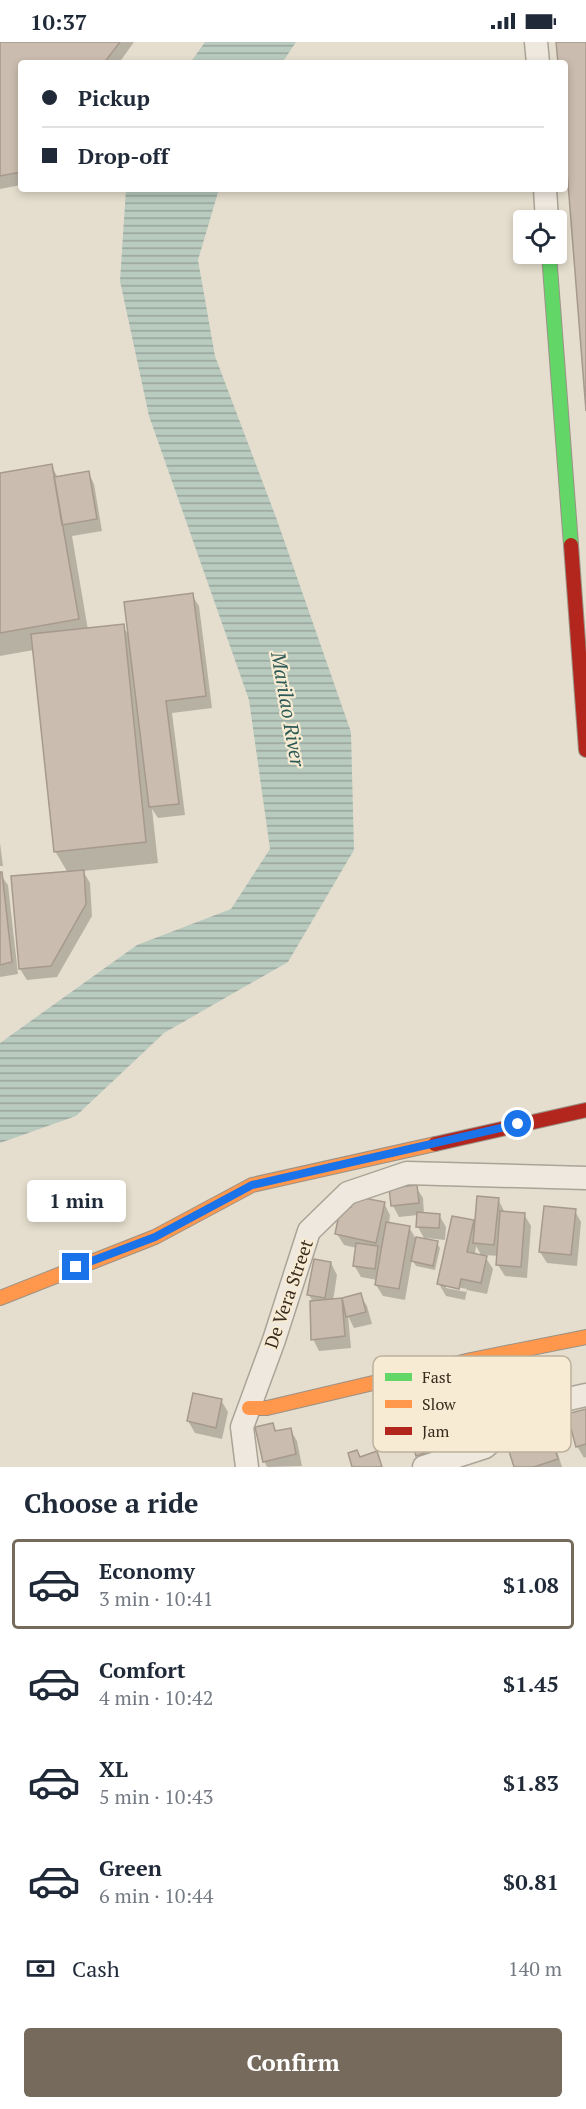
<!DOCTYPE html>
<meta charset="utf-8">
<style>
:root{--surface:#fff;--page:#f6f6f7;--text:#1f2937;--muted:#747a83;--line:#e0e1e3;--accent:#766a5c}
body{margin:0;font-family:"PT Serif",serif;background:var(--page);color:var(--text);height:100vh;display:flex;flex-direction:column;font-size:22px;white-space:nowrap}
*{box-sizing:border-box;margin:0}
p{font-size:20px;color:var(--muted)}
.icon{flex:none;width:33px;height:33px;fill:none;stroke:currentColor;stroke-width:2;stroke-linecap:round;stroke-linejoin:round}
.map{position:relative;height:1425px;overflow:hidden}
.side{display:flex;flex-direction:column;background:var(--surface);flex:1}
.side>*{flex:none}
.top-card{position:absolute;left:18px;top:18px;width:550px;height:132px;border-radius:6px;box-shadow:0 3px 9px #0003;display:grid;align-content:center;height:132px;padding:0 24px;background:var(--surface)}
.controls{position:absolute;left:513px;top:168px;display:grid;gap:12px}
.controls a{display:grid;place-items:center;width:54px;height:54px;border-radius:6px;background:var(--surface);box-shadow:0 3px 9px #0003;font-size:30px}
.end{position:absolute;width:27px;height:27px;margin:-14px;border:8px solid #1a73e8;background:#fff;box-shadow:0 0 0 3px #fff}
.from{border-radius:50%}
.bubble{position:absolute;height:42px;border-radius:6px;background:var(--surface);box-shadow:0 3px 9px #0003;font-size:20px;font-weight:600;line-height:42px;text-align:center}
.top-card b{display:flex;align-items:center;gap:21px;height:57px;font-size:22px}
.top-card b+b{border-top:2px solid var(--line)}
.top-card i{width:15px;height:15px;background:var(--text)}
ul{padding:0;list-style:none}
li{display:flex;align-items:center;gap:18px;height:90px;margin:0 12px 9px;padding:0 12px;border:3px solid transparent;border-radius:6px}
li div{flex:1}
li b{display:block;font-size:22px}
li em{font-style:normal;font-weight:600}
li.on{border-color:var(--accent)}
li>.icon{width:54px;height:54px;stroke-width:1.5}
h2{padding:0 24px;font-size:27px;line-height:72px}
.pay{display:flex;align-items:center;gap:15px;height:66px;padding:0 24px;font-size:22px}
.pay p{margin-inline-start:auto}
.primary-button{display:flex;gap:12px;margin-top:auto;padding:12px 24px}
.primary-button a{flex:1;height:69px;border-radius:6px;background:var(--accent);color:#fff;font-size:24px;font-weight:600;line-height:69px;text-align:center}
.status{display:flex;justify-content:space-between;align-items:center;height:42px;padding:0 30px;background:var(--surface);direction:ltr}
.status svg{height:16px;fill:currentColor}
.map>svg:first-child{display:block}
.water{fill:url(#water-rules)}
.shadow{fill:#0003;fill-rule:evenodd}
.building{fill:#cabcae;stroke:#a6998d;stroke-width:1.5}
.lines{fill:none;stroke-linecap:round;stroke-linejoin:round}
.street-casing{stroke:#aaa396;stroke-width:25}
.fast-casing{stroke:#9a9286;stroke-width:16}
.slow-casing{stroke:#9a9286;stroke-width:16}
.jam-casing{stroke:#9a9286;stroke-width:16}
.street{stroke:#eee8df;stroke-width:22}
.fast{stroke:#63d668;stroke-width:14}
.slow{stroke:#ff974d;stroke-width:14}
.jam{stroke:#b3261e;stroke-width:14}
.route{stroke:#1a73e8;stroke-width:8}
.labels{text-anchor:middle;stroke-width:4.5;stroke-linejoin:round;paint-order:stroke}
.street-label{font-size:18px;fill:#3a2b1e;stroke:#f7ebd3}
.water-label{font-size:20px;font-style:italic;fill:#2d5a56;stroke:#f7ebd3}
.key{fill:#f7ebd3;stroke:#beb19d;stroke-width:1.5}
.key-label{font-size:16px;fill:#3a2b1e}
</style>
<div class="status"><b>10:37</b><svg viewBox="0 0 49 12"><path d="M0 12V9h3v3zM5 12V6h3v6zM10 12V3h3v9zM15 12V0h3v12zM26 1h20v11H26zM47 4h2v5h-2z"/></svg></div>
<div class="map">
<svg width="586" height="1425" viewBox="0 0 586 1425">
<defs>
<pattern id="water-rules" width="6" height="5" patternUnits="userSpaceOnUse" patternTransform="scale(1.5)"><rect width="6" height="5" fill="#b9cabf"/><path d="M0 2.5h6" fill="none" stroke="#97a49b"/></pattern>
</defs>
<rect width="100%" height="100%" fill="#e5dece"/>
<!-- water -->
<path class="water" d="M 205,0 L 296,0 L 282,21 L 190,21 Z
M 126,147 L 219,147 L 198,218 L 215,314 L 277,478 L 351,690 L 354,808 L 288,920 L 164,991 L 76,1074 L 0,1101 L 0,1001 L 137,903 L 231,867 L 270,807 L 249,658 L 149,374 L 120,239 Z"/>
<!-- shadow -->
<path class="shadow" d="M 0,0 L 134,0 L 119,21 L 21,21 L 21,143 L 0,147 Z
M 558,0 L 586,0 L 586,350 L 566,98 L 566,21 L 559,21 Z
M 51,423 L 58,436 L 88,430 L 94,442 L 102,489 L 72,494 L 88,588 L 123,584 L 130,596 L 192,553 L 199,564 L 212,666 L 172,671 L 185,773 L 158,776 L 152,767 L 158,821 L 83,829 L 90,841 L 92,874 L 57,935 L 27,938 L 20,927 L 68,831 L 55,809 L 34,608 L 0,614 L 0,432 Z
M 0,801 L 3,824 L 0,824 Z
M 0,832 L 8,843 L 18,932 L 0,935 Z
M 416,1145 L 423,1156 L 424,1172 L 439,1173 L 446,1185 L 445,1198 L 426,1196 L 426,1198 L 437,1201 L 440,1206 L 435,1228 L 416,1224 L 412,1218 L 405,1258 L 383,1254 L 376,1243 L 377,1238 L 361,1235 L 354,1223 L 357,1206 L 344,1203 L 337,1192 L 352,1167 L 384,1161 L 390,1173 L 389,1182 L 409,1185 L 417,1199 L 425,1198 L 418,1185 L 418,1173 L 399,1175 L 393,1164 Z
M 498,1157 L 505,1171 L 524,1172 L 531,1184 L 527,1236 L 505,1234 L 498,1223 L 499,1214 L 484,1213 L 493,1227 L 487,1252 L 467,1248 L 465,1258 L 446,1254 L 439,1242 L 473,1180 L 476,1185 ZM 476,1204 L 482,1215 L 475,1213 ZM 446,1243 L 467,1247 L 466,1250 L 446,1246 Z
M 575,1169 L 581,1180 L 577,1224 L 547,1221 L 540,1210 Z
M 331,1221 L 337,1233 L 333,1259 L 360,1253 L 367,1264 L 372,1282 L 354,1286 L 348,1274 L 351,1306 L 319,1309 L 313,1297 L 313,1260 L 309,1253 Z
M 221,1358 L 228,1370 L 222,1397 L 195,1391 L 188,1379 Z
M 402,1369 L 409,1380 L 412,1394 L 427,1389 L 433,1401 L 440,1419 L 424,1425 L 415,1405 L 393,1408 L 387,1397 L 380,1375 Z
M 586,1369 L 586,1415 L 584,1416 L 577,1404 Z
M 543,1375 L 550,1386 L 562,1425 L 516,1425 Z
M 273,1382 L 277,1390 L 290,1387 L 297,1399 L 302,1424 L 267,1425 L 264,1419 Z"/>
<!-- building -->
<path class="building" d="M 0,0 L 120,0 L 104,21 L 21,21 L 21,130 L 0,134 Z
M 556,0 L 586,0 L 586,369 L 566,116 L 566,21 L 558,21 Z
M 52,422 L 79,577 L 0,591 L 0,431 Z
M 89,429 L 97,477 L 62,483 L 54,435 Z
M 193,551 L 206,654 L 166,659 L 179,762 L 149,765 L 124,560 Z
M 124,582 L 146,800 L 54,810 L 31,592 Z
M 84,828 L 86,862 L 51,924 L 19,927 L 11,834 Z
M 0,830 L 2,830 L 12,920 L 0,923 Z
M 417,1143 L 419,1161 L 391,1164 L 389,1146 Z
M 353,1154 L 385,1160 L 376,1201 L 335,1192 L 341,1163 L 351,1165 Z
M 477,1154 L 499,1156 L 494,1203 L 473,1201 Z
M 544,1164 L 576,1167 L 571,1213 L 539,1210 Z
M 500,1169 L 525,1171 L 521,1225 L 496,1223 Z
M 417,1170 L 440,1172 L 439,1186 L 416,1185 Z
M 452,1174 L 474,1178 L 467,1210 L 487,1214 L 481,1241 L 461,1237 L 459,1247 L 437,1242 Z
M 386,1180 L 410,1184 L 399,1247 L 375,1243 Z
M 416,1195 L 438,1199 L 433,1224 L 411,1219 Z
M 356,1201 L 378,1204 L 375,1227 L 353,1224 Z
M 314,1217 L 331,1220 L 325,1256 L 307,1253 Z
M 361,1251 L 366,1270 L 346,1275 L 342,1256 Z
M 342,1256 L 345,1294 L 311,1298 L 310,1259 Z
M 193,1351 L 222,1357 L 216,1386 L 187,1379 Z
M 586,1367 L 586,1402 L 576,1405 L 567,1372 Z
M 544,1373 L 558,1417 L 534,1425 L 514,1425 L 502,1387 Z
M 273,1381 L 275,1389 L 291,1386 L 296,1412 L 263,1420 L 255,1385 Z
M 427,1388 L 434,1408 L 416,1414 L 410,1393 Z
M 357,1408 L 360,1415 L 377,1409 L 382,1425 L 352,1425 L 348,1411 Z"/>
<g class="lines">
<defs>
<path id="street" d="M 536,0 L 538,21
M 545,147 L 547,178
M 247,1425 L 242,1385 L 274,1298 L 309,1189 L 348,1151 L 407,1131 L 586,1136
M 424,1425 L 485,1405 L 492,1399 L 502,1374 L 511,1370 L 586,1353"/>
<path id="fast" d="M 549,212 L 571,503"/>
<path id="slow" d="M 0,1256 L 155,1195 L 252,1143 L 435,1102
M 249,1366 L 267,1366 L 471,1318 L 586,1295"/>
<path id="jam" d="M 571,503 L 586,708
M 435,1102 L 586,1068"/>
</defs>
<!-- street casing -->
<use href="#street" class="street-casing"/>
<!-- fast casing -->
<use href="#fast" class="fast-casing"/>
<!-- slow casing -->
<use href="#slow" class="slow-casing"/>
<!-- jam casing -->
<use href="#jam" class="jam-casing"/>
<!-- street -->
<use href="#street" class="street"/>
<!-- fast -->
<use href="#fast" class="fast"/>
<!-- slow -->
<use href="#slow" class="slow"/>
<!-- jam -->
<use href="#jam" class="jam"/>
</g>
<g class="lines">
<!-- route -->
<path class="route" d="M 76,1225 L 155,1195 L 252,1143 L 518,1082"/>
</g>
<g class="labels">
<!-- street labels -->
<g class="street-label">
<text transform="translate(289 1252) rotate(-71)" y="6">De Vera Street</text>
</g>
<!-- water labels -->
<g class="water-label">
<text transform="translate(288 667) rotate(80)" y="7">Marilao River</text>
</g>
</g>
<!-- legend -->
<rect x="373" y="1314" width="198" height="96" rx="9" class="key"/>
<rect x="385" y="1331" width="27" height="8" fill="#63d668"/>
<rect x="385" y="1358" width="27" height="8" fill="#ff974d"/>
<rect x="385" y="1385" width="27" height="8" fill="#b3261e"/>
<g class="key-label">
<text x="422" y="1341">Fast</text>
<text x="422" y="1368">Slow</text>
<text x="422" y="1395">Jam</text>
</g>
</svg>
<div class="controls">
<a><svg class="icon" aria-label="locate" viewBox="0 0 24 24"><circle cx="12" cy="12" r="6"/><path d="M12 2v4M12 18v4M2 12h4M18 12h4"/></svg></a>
</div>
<i class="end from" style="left:518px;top:1082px"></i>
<i class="end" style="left:76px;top:1225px"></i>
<div class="bubble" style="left:27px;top:1138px;width:99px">1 min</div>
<div class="top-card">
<b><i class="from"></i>Pickup</b>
<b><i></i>Drop-off</b>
</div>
</div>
<section class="side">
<h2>Choose a ride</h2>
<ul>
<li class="on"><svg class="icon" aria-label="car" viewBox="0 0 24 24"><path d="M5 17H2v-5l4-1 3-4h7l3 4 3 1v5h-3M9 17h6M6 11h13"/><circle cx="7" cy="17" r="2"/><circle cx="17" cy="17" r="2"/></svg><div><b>Economy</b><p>3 min · 10:41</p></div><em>$1.08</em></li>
<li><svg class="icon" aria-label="car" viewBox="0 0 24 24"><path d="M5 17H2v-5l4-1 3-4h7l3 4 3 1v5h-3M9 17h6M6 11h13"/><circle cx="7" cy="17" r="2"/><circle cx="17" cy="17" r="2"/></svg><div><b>Comfort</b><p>4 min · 10:42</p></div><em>$1.45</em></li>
<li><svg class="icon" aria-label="car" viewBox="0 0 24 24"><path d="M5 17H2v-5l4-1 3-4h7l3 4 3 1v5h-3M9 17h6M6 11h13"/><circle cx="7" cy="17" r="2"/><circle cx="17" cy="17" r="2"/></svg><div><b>XL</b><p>5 min · 10:43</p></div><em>$1.83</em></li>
<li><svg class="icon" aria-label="car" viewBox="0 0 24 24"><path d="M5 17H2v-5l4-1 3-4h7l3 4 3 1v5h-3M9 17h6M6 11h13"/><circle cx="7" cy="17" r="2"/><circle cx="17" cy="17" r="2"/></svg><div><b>Green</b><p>6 min · 10:44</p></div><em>$0.81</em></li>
</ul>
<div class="pay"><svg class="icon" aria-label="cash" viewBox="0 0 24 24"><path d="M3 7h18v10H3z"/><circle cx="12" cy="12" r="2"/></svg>Cash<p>140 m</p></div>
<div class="primary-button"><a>Confirm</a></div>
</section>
